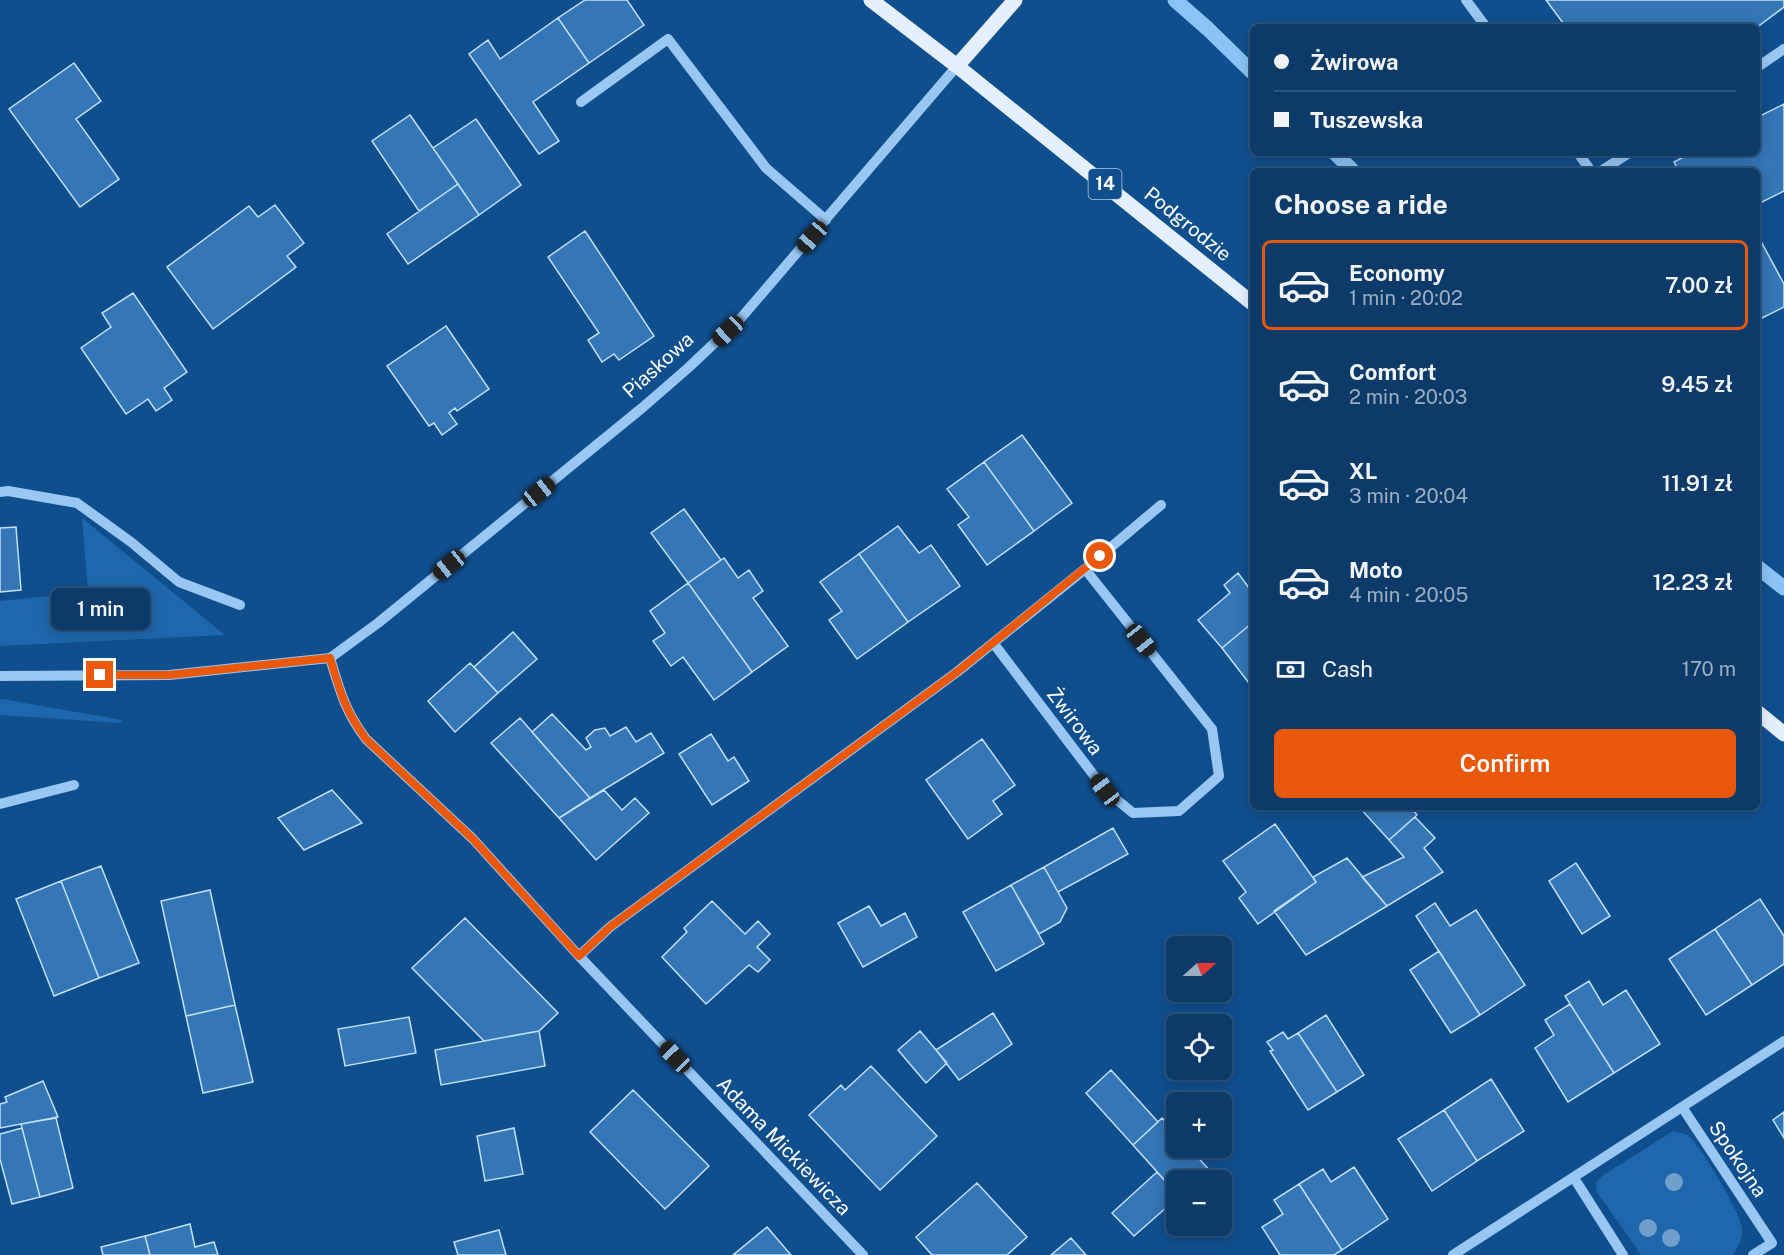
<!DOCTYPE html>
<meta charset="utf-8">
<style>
:root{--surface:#0c3b6a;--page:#154270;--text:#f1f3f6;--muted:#9aadc1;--line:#2c557e;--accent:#ea580c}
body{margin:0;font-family:"Public Sans",sans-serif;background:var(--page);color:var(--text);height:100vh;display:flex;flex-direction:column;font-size:22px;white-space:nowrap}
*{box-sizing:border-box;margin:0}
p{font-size:20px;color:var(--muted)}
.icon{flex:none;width:33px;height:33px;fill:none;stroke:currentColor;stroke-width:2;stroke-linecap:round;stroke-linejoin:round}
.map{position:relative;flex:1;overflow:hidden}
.drawer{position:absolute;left:1250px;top:168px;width:510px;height:642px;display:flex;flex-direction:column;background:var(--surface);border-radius:9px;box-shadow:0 3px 15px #0003,0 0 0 2px var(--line)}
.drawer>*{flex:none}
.guide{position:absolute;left:1250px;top:24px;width:510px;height:132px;border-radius:9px;box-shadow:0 3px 15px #0003,0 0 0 2px var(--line);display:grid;align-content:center;height:132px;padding:0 24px;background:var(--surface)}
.needle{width:39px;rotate:69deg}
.buttons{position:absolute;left:1166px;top:936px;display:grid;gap:12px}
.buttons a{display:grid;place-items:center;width:66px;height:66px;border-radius:9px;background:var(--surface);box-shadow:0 3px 15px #0003,0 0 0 2px var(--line);font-size:30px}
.end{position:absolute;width:27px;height:27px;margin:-14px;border:8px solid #ea580c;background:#fff;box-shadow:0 0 0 3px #fff}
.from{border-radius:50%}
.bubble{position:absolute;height:42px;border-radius:9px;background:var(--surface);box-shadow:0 3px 15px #0003,0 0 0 2px var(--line);font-size:20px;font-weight:600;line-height:42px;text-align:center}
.car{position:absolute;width:18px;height:36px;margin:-18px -9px;border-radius:8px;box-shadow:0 0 4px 2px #0007;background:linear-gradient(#222 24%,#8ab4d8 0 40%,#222 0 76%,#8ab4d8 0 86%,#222 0)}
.guide b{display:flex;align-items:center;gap:21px;height:57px;font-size:22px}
.guide b+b{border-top:2px solid var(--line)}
.guide i{width:15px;height:15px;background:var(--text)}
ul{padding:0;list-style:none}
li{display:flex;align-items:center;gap:18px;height:90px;margin:0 12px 9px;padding:0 12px;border:3px solid transparent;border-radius:9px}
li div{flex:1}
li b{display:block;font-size:22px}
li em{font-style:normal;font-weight:600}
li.on{border-color:var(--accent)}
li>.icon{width:54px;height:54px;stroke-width:1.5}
h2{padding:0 24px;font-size:27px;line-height:72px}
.pay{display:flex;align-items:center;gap:15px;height:66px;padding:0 24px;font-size:22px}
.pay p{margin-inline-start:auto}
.button{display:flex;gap:12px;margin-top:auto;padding:12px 24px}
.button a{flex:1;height:69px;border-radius:9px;background:var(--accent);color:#fff;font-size:24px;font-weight:600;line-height:69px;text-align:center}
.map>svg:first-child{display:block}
.green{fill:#1e67ac}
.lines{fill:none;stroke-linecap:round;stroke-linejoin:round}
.stream{stroke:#8ac3f6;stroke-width:15}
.building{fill:#3476b6;stroke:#c0e0fd;stroke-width:1.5}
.minor{stroke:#98c7f3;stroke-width:10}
.major{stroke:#e4f0ff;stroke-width:15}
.tree{fill:#719fcb}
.route{stroke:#ea580c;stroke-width:8}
.labels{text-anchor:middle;stroke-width:4.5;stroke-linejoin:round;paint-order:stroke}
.shield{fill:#104f8e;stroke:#b7cadd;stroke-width:1.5}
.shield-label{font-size:18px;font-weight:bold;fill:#fff}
.street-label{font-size:20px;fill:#fff;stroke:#104f8e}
</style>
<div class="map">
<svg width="1784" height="1255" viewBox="0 0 1784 1255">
<rect width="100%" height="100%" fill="#104f8e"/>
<!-- green -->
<path class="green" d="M 82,518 L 225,635 L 0,646 L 0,601 L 88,592 Z
M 0,700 L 2,699 L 122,720 L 120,723 L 0,715 Z
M 1673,1131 C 1677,1132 1683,1133 1687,1135 C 1699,1142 1741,1214 1742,1228 C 1743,1238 1738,1247 1733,1255 L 1641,1255 L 1597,1192 L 1596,1183 L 1602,1176 Z"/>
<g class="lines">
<!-- stream -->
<path class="stream" d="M 1175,0 L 1208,29 L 1252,72
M 1335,153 L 1353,171
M 1756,566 L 1784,588"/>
</g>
<!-- building -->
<path class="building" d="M 585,0 L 627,0 L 644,25 L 589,63 L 558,18 Z
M 1546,0 L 1784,0 L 1784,7 L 1756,28 L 1566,27 Z
M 558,18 L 589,63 L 533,102 L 559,141 L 539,154 L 469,54 L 488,40 L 500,59 Z
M 74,63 L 101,101 L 76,119 L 119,179 L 80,207 L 9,109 Z
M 1784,104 L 1784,191 L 1756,205 L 1756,171 L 1679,171 L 1674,162 L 1691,153 L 1756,153 L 1756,118 Z
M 410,115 L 458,184 L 419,211 L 372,141 Z
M 476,119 L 521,185 L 479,215 L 433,148 Z
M 458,184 L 479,215 L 408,264 L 387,234 Z
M 275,205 L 304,243 L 287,256 L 296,267 L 213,329 L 167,267 L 249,206 L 258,217 Z
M 585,231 L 654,336 L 619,360 L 614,354 L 602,362 L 588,340 L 599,333 L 548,257 Z
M 1756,232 L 1784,284 L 1784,307 L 1758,320 L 1756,317 Z
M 133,293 L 187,372 L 164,388 L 172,400 L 156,411 L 148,399 L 126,414 L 81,348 L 111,327 L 102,313 Z
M 446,326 L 489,389 L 457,411 L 455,408 L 449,413 L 457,424 L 442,435 L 434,423 L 429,426 L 387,366 Z
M 1022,435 L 1072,503 L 1034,531 L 984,462 Z
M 984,462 L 1034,531 L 987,565 L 958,525 L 969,517 L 947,489 Z
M 684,509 L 721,560 L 688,583 L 651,533 Z
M 898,526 L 919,553 L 931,545 L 960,586 L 908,622 L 859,554 Z
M 16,527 L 21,590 L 0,592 L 0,528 Z
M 859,554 L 908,622 L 857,659 L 829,620 L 842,611 L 820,582 Z
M 724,558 L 738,578 L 749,570 L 763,591 L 753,598 L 788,646 L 752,672 L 688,583 Z
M 1238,573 L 1252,592 L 1252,623 L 1222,648 L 1198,620 L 1230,593 L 1224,585 Z
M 688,583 L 752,672 L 714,700 L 683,657 L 671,666 L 653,641 L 665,633 L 650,611 Z
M 1252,623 L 1252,687 L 1222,648 Z
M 513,632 L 537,659 L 498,693 L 474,667 Z
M 470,663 L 498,693 L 455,732 L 428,701 Z
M 552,714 L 586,750 L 591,747 L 586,738 L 595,730 L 605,728 L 610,736 L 626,727 L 636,742 L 651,733 L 664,753 L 590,798 L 532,732 Z
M 520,718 L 590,798 L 559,818 L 491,743 Z
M 711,734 L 728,761 L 734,757 L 749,781 L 712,805 L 679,754 Z
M 982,739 L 1015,785 L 993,801 L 1002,814 L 968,839 L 926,780 Z
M 332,790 L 362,823 L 304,850 L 278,818 Z
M 604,790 L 622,810 L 635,798 L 649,813 L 596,860 L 559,818 Z
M 1359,807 L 1411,807 L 1417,815 L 1389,840 Z
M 1415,817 L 1435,838 L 1424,848 L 1443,872 L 1387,906 L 1362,877 L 1404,857 L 1389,840 Z
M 1275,824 L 1316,882 L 1258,924 L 1239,898 L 1246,892 L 1223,861 Z
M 1113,828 L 1128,854 L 1058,892 L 1044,867 Z
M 1347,858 L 1387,906 L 1306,955 L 1274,911 L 1316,882 L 1313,877 Z
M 1576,863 L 1610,916 L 1582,934 L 1549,881 Z
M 101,866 L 139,963 L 99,978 L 61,881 Z
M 1044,867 L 1067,908 L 1060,922 L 1039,934 L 1011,885 Z
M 61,881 L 99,978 L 54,996 L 16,899 Z
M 1011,885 L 1044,944 L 996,971 L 963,912 Z
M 210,890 L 235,1005 L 186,1016 L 161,901 Z
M 1760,899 L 1784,936 L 1784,964 L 1752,985 L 1715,929 Z
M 712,901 L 745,934 L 758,921 L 770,934 L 757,947 L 770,960 L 758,972 L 749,965 L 706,1004 L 662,957 L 687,932 L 684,928 Z
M 1435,903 L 1450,926 L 1476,910 L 1525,985 L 1480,1015 L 1416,916 Z
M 869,906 L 881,926 L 905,913 L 917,937 L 863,967 L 838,923 Z
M 465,918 L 558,1013 L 539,1031 L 484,1041 L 412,968 Z
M 1715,929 L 1752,985 L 1706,1015 L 1669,959 Z
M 1439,951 L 1480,1015 L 1451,1033 L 1410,970 Z
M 1589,981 L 1603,1005 L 1626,990 L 1660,1044 L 1614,1073 L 1565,996 Z
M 1570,1004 L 1614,1073 L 1568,1102 L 1535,1048 L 1554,1035 L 1545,1020 Z
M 235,1005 L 253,1082 L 203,1093 L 186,1016 Z
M 993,1013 L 1012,1044 L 959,1080 L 936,1050 Z
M 1326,1015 L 1364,1075 L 1337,1092 L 1298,1033 Z
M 409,1017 L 416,1053 L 345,1066 L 338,1029 Z
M 539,1031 L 545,1066 L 441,1085 L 435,1050 Z
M 920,1031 L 947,1063 L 926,1083 L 898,1050 Z
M 1283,1032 L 1288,1039 L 1298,1033 L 1337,1092 L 1308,1110 L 1270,1051 L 1273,1050 L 1267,1042 Z
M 871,1066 L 937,1136 L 880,1190 L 809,1115 L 841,1085 L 845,1090 Z
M 1111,1070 L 1158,1122 L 1133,1145 L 1086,1093 Z
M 1491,1079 L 1524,1131 L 1477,1161 L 1444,1110 Z
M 43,1081 L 58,1117 L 0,1128 L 0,1104 L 7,1102 L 5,1097 Z
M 633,1090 L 709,1166 L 665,1209 L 590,1132 Z
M 1444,1110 L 1477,1161 L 1432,1191 L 1398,1139 Z
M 1784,1112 L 1784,1138 L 1773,1120 Z
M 56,1118 L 73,1188 L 40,1197 L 21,1124 Z
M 1162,1118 L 1176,1133 L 1176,1148 L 1189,1148 L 1217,1178 L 1214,1180 L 1176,1180 L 1176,1193 L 1133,1145 Z
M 22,1128 L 40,1197 L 12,1204 L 0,1159 L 0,1134 Z
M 514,1128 L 523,1174 L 485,1181 L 477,1136 Z
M 1354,1167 L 1388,1219 L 1342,1250 L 1299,1184 L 1323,1169 L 1331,1182 Z
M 1157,1172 L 1176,1193 L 1176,1199 L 1134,1236 L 1112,1213 Z
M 977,1183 L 1027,1237 L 1007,1255 L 932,1255 L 916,1237 Z
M 1299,1184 L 1342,1250 L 1334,1255 L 1280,1255 L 1262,1227 L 1283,1214 L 1274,1200 Z
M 190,1224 L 195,1247 L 214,1242 L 218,1255 L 150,1255 L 145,1236 Z
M 767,1227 L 791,1255 L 733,1255 Z
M 499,1230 L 506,1255 L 458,1255 L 454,1242 Z
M 145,1236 L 150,1255 L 103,1255 L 101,1247 Z
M 1071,1238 L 1086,1255 L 1051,1255 Z"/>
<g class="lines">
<!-- minor -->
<path class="minor" d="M 1466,0 L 1486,27
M 1756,68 L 1784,49
M 581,102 L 668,39 L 766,168 L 826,220
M 1578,153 L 1591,171
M 1601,171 L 1629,153
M 0,492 L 8,491 L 77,503 L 131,542 L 179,582 L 240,605
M 1085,569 L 1161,505
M 330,658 C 340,691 345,711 366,739 L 473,839 L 579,956 L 863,1255
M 0,676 L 169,675 L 330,658 L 378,623 L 642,408 L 688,368 L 741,318 L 957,66
M 0,804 L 74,785
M 579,956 L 610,927 L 957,672 L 1085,569 L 1212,729 L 1219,776 L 1179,811 L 1133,813 L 1105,790 L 994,644
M 1682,1107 L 1772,1243 L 1753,1255
M 1574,1178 L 1623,1255
M 1453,1255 L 1784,1041"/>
<!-- major -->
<path class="major" d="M 871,0 L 957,66 L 1252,303
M 957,66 L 1015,0
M 1756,711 L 1784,734"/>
</g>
<!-- trees -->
<g class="tree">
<circle cx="1674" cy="1182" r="9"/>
<circle cx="1648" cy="1228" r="9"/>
<circle cx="1671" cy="1238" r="9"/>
</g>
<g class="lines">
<!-- route -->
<path class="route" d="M 100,675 L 169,675 L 330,658 C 340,691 345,711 366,739 L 473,839 L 579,956 L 610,927 L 957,672 L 1100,556"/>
</g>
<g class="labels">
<!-- shield labels -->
<rect class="shield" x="1088.5" y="169" width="33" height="30" rx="4.5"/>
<g class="shield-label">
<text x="1105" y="190">14</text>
</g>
<!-- street labels -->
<g class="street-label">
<text transform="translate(1188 224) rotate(39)" y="7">Podgrodzie</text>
<text transform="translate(658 365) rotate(-42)" y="7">Piaskowa</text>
<text transform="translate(1075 721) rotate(53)" y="7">Żwirowa</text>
<text transform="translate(784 1146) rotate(46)" y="7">Adama Mickiewicza</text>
<text transform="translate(1738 1159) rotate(56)" y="7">Spokojna</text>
</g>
</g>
</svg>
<div class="buttons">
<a><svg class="needle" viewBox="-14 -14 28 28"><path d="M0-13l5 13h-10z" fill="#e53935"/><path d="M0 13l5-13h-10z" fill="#9aadc1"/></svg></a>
<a><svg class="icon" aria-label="locate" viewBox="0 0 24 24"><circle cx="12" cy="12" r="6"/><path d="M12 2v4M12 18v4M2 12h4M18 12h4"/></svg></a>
<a>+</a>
<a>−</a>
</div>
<i class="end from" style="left:1100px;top:556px"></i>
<i class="end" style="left:100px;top:675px"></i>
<div class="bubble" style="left:51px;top:588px;width:99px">1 min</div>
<i class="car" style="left:812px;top:237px;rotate:221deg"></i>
<i class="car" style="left:728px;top:331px;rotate:227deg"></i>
<i class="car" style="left:539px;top:492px;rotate:51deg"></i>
<i class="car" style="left:449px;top:565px;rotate:231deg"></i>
<i class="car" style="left:1141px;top:640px;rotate:141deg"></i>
<i class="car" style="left:1105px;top:790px;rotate:323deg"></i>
<i class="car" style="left:675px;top:1057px;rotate:316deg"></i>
<div class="guide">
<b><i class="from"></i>Żwirowa</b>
<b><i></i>Tuszewska</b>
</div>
<section class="drawer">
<h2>Choose a ride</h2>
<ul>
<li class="on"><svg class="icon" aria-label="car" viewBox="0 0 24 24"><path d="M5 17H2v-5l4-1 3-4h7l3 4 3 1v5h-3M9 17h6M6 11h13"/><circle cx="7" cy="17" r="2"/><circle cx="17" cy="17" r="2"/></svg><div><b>Economy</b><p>1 min · 20:02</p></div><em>7.00 zł</em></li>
<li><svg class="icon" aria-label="car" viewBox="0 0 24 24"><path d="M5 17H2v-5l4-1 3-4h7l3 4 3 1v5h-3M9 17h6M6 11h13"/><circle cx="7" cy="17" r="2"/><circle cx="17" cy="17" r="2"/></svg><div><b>Comfort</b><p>2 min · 20:03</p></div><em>9.45 zł</em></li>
<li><svg class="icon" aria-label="car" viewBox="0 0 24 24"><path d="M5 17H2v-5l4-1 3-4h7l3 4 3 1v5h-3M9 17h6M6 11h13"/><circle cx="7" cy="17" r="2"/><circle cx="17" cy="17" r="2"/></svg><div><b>XL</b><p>3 min · 20:04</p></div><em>11.91 zł</em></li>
<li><svg class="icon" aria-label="car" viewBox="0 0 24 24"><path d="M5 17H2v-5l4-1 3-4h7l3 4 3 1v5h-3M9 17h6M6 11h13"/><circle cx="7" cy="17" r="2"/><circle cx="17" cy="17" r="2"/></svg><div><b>Moto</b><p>4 min · 20:05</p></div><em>12.23 zł</em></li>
</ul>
<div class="pay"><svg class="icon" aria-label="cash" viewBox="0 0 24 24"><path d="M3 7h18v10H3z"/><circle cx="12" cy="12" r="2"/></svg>Cash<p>170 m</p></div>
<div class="button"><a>Confirm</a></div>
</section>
</div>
